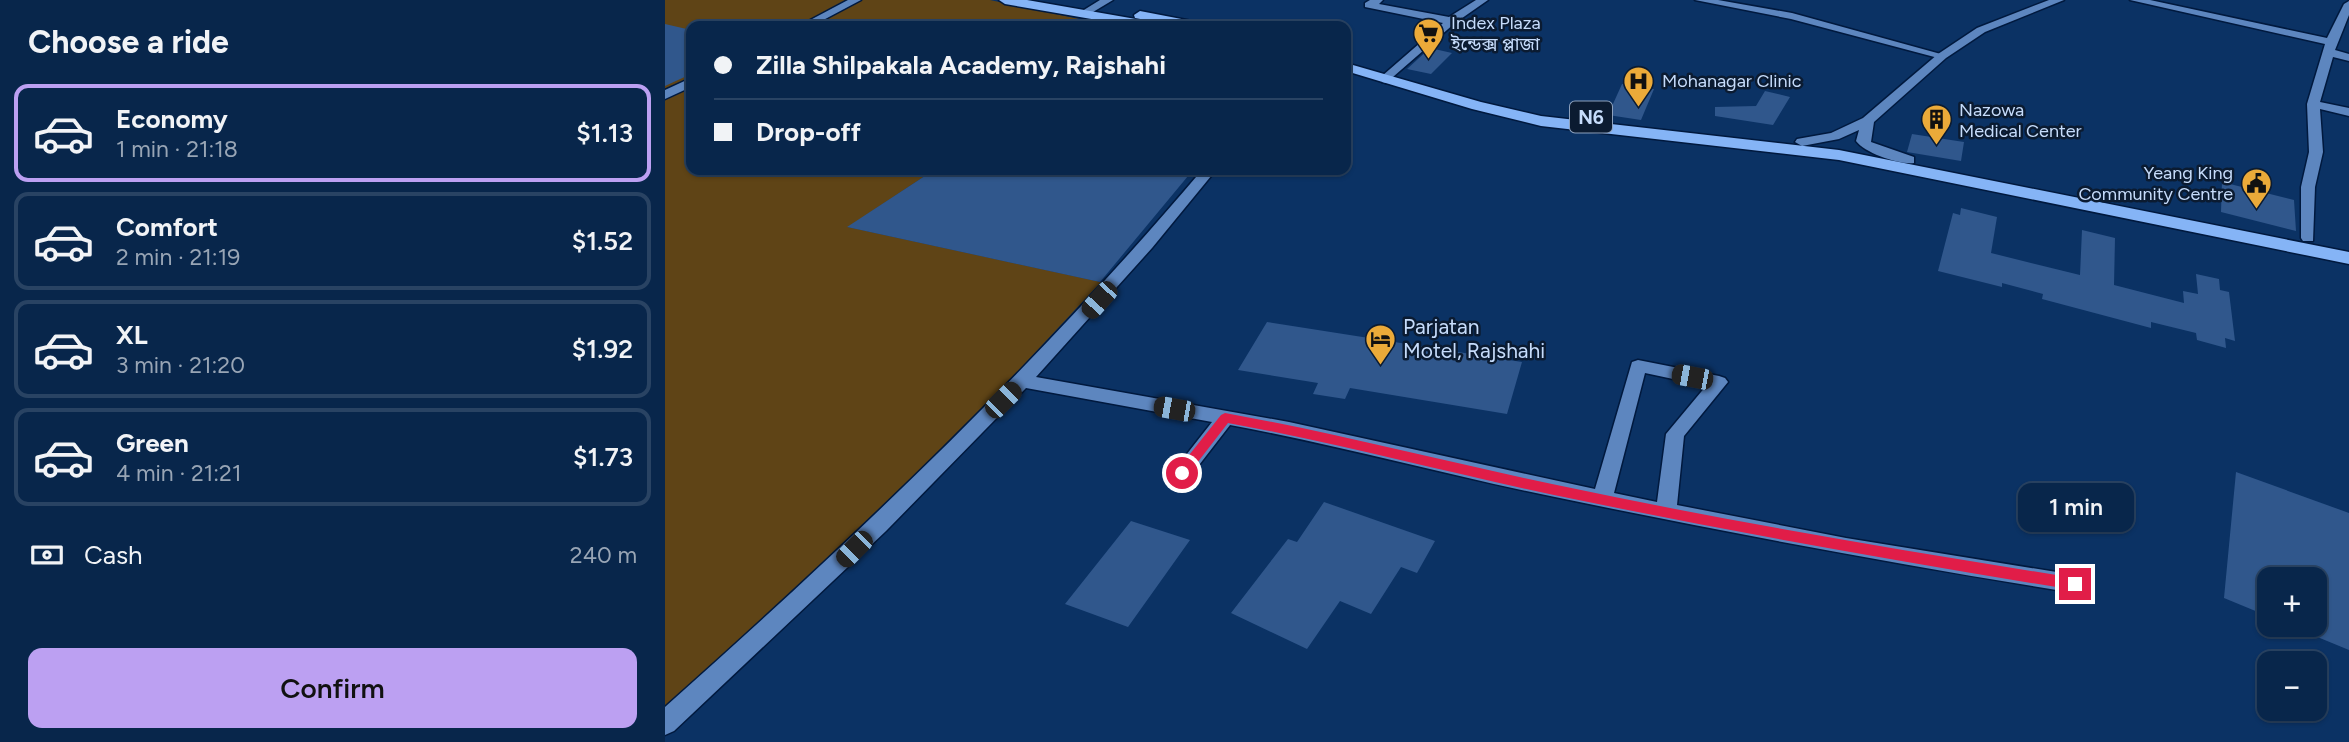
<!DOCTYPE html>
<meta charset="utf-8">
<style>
:root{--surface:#08264b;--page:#163255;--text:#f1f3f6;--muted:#98a5b5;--line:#294363;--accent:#bca0f2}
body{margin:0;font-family:Figtree,"Noto Sans Bengali",sans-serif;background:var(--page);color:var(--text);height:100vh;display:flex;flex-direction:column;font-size:26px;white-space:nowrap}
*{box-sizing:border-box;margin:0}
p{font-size:23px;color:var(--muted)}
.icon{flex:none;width:38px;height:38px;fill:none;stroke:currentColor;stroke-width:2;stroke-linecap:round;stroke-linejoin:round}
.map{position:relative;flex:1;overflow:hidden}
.details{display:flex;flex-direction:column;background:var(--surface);width:665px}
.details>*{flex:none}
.hud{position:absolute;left:21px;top:21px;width:665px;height:154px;border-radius:14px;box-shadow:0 2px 5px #0004,0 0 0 2px var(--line);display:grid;align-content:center;height:154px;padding:0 28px;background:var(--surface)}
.controls{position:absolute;left:1592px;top:567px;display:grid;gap:14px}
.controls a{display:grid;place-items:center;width:70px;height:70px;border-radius:14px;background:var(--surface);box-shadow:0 2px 5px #0004,0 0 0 2px var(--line);font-size:35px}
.end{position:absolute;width:32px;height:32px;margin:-16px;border:9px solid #e11d48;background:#fff;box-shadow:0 0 0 4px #fff}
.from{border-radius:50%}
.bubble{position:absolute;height:49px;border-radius:14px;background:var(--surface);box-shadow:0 2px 5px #0004,0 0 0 2px var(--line);font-size:23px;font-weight:600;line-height:49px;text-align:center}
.car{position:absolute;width:21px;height:42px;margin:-21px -10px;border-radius:9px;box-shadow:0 0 5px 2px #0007;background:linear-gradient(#222 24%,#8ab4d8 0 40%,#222 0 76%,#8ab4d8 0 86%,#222 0)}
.hud b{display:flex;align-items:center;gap:24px;height:66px;font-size:26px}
.hud b+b{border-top:2px solid var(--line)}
.hud i{width:18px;height:18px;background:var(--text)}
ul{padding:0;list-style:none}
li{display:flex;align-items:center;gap:21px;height:98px;margin:0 14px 10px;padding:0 14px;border:4px solid var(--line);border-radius:14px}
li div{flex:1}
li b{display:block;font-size:26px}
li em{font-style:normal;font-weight:600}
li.active{border-color:var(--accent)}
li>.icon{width:63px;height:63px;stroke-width:1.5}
h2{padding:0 28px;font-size:32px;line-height:84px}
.pay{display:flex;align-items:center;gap:18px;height:77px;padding:0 28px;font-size:26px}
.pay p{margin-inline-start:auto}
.button{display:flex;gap:14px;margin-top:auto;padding:14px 28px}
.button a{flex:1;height:80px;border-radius:14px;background:var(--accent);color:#111;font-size:28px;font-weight:600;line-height:80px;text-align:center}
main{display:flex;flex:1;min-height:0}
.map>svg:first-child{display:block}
.green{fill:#5f4416}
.building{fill:#30578c}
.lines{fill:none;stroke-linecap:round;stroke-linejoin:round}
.street-casing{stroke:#00193e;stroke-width:3}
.secondary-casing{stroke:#00193e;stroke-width:3}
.highway-casing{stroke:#00193e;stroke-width:3}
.street{fill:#5d86bf;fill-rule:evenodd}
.secondary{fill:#5d86bf;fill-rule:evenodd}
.highway{fill:#85b4f6;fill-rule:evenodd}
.route{fill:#e11d48}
.labels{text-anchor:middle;stroke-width:5;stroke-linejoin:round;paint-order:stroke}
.far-poi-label{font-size:18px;fill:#c6dcfb;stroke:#0b1b31;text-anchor:start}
.shield{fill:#0b1b31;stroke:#8ea2be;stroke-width:2}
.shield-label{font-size:19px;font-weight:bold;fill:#c6dcfb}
.poi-label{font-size:21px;fill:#c6dcfb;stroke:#0b1b31;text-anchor:start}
</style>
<main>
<section class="details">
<h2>Choose a ride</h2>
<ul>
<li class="active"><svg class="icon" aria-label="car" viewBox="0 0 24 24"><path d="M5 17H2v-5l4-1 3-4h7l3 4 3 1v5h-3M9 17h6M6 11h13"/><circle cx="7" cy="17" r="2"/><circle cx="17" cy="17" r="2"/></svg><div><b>Economy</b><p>1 min · 21:18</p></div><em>$1.13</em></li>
<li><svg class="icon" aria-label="car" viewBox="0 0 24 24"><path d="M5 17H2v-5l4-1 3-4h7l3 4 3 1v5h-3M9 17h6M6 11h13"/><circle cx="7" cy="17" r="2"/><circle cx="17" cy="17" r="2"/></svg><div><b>Comfort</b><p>2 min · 21:19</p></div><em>$1.52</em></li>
<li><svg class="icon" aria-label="car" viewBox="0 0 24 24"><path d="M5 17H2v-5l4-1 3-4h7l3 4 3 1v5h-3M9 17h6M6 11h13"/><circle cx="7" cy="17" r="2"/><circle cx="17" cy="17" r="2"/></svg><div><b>XL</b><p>3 min · 21:20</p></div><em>$1.92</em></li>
<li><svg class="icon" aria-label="car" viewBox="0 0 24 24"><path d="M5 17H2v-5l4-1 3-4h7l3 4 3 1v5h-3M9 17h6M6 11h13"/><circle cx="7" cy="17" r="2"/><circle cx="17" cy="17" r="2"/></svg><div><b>Green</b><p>4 min · 21:21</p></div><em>$1.73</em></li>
</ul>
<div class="pay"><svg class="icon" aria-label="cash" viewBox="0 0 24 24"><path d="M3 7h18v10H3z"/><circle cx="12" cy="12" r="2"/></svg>Cash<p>240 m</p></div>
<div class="button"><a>Confirm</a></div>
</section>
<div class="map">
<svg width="1684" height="742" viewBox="0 0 1684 742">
<rect width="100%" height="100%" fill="#0b3264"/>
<!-- green -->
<path class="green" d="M 0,0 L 325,0 L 447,26 L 26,26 L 26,170 L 269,170 L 183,227 L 436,282 L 311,416 L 0,713 Z"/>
<!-- building -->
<path class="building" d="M 0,24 L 26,30 L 26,74 L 0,86 Z
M 765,48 L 787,53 L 766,74 L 742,69 Z
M 957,84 L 989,89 L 976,120 L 943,115 Z
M 1100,91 L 1125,97 L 1108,125 L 1050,116 L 1050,107 L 1091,106 Z
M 1247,134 L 1299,142 L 1296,161 L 1242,152 Z
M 269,170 L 528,170 L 435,282 L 182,227 Z
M 1557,182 L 1629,200 L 1631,231 L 1556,212 Z
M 1296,208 L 1332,217 L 1326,253 L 1415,275 L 1417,230 L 1450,238 L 1449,285 L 1519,303 L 1518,291 L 1533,294 L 1531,274 L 1554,279 L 1555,290 L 1564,292 L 1570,341 L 1560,338 L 1561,348 L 1532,340 L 1531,333 L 1486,322 L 1486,328 L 1377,299 L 1378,294 L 1337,283 L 1337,287 L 1273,271 L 1288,213 L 1295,215 Z
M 602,322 L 857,362 L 842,414 L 685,388 L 680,399 L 648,394 L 653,383 L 573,370 Z
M 1571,472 L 1684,513 L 1684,650 L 1650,636 L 1650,579 L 1605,579 L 1605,617 L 1559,598 Z
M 659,502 L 770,541 L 752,573 L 736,567 L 706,614 L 675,601 L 642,649 L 566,613 L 623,539 L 632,542 Z
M 466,521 L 525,540 L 463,627 L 400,604 Z"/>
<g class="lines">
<defs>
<path id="street" d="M 183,0 L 196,0 L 147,26 L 134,26 Z
M 435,0 L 448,0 L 423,15 L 414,13 Z
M 705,0 L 718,0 L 714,4 L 784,17 L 811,0 L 823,0 L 790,23 L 721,83 L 717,82 L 717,76 L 778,23 L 700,7 L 700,3 Z
M 1030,0 L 1053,0 L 1127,13 L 1283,56 L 1277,59 L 1126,19 Z
M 1465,0 L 1485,0 L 1662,38 L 1679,4 L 1684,1 L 1684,15 L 1670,50 L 1684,54 L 1684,61 L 1668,57 L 1655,102 L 1684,108 L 1684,116 L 1655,109 L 1658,152 L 1650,187 L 1648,241 L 1638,241 L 1636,238 L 1636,187 L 1644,152 L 1642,104 L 1660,44 Z
M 26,78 L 26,87 L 0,99 L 0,90 Z
M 537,170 L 551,170 L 487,248 L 371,377 L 624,422 L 930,489 L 967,362 L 973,360 L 1054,376 L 1060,378 L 1063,382 L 1019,436 L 1012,505 L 1181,538 L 1410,575 L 1418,577 L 1421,584 L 1418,591 L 1410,593 C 1236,565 1063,533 890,497 C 781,475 674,445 565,425 L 524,478 L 517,481 L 510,478 L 507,473 L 547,422 L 361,388 L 221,531 L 9,731 L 0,735 L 0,707 C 190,538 373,364 537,170 ZM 980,373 L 1041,386 L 1001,434 L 992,502 L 949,493 Z"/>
<path id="secondary" d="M 1384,0 L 1399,0 L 1320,32 L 1281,58 L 1209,122 L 1206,142 L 1249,157 L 1249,163 C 1234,165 1200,153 1191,141 L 1194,130 L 1174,139 L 1137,146 L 1130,142 L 1132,139 L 1166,133 L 1198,118 L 1273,54 L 1312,28 Z"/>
<path id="highway" d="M 334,0 L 362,0 L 488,22 L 495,26 L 467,26 L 340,4 Z
M 475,11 L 532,22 L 539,26 L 513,26 L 470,18 L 469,15 Z
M 681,63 L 816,102 L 876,116 L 1174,150 L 1684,252 L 1684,264 L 1174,160 L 876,126 L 807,109 L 681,71 Z"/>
</defs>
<!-- street casing -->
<use href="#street" class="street-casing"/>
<!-- secondary casing -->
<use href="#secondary" class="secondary-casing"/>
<!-- highway casing -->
<use href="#highway" class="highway-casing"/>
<!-- street -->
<use href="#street" class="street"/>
<!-- secondary -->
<use href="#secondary" class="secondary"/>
<!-- highway -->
<use href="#highway" class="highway"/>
</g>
<!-- route -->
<path class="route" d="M 560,413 C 670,433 778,461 887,484 C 1060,521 1235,550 1410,578 L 1417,584 L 1410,590 C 1235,562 1062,531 889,495 C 780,472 673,443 563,423 L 522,476 L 513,476 L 513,469 L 556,415 Z"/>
<!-- icons -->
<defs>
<symbol id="supermarket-pin" viewBox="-11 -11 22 30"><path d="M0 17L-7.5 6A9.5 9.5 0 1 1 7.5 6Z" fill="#ebaa39" stroke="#0b1b31"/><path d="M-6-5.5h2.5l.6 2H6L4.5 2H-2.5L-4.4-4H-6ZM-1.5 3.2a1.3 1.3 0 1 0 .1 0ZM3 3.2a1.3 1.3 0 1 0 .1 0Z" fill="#111"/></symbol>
<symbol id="hospital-pin" viewBox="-11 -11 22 30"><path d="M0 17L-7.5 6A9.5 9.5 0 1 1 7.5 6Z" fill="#ebaa39" stroke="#0b1b31"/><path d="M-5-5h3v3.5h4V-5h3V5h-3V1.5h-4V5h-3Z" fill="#111"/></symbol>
<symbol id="building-pin" viewBox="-11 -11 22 30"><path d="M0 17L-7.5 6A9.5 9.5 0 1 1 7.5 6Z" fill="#ebaa39" stroke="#0b1b31"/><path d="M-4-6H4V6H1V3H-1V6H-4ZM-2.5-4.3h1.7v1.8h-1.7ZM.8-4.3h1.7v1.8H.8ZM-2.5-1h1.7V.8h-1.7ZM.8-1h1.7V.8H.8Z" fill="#111"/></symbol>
<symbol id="civic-pin" viewBox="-11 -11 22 30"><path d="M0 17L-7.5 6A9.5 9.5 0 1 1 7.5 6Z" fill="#ebaa39" stroke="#0b1b31"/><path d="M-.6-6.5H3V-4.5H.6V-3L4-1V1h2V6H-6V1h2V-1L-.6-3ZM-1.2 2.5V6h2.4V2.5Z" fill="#111"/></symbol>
<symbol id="hotel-pin" viewBox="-11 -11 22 30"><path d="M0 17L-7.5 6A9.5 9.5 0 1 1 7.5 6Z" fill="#ebaa39" stroke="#0b1b31"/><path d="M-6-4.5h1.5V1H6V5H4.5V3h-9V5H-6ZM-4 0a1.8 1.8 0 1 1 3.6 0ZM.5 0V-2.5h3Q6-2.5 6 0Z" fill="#111"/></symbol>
</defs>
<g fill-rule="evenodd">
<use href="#supermarket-pin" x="746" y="16" width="35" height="47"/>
<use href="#hospital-pin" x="956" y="64" width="35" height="47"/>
<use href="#building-pin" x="1254" y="102" width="35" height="47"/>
<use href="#civic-pin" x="1574" y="166" width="35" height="47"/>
<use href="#hotel-pin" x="698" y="322" width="35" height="47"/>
</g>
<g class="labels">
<!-- far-poi labels -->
<g class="far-poi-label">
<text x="786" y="29">Index Plaza<tspan x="786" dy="21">ইন্ডেক্স প্লাজা</tspan></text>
<text x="997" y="87">Mohanagar Clinic</text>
<text x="1294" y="116">Nazowa<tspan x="1294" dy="21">Medical Center</tspan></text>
<text x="1568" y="179" text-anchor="end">Yeang King<tspan x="1568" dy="21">Community Centre</tspan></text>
</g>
<!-- shield labels -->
<rect class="shield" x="905" y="101.5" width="42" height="31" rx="5"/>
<g class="shield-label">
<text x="926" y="124">N6</text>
</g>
<!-- poi labels -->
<g class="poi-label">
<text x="738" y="334">Parjatan<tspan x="738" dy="24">Motel, Rajshahi</tspan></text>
</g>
</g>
</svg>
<div class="controls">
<a>+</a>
<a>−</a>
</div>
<i class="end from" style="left:517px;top:473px"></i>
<i class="end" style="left:1410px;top:584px"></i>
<div class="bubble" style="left:1353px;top:483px;width:116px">1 min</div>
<i class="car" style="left:434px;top:300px;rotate:222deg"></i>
<i class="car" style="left:1027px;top:377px;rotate:281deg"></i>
<i class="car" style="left:338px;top:400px;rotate:45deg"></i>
<i class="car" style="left:509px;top:409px;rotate:280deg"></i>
<i class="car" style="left:189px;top:549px;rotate:225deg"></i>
<div class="hud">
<b><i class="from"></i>Zilla Shilpakala Academy, Rajshahi</b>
<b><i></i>Drop-off</b>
</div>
</div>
</main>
